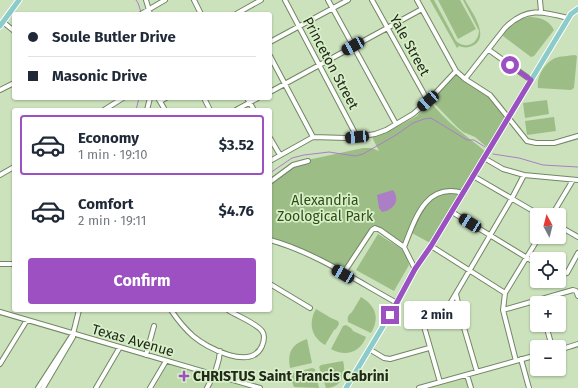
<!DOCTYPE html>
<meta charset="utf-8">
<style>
:root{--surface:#fff;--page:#f2f2f3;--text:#1f2937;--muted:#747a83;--line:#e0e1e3;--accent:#9c50c2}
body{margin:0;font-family:"Fira Sans",sans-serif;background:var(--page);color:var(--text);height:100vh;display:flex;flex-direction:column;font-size:15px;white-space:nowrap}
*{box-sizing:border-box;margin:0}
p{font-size:13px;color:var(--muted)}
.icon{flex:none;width:22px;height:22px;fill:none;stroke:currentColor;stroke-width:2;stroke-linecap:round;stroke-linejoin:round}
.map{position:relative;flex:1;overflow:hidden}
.side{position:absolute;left:12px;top:108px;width:260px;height:204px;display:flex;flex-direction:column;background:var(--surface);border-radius:4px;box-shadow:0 1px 3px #0004}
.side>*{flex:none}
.banner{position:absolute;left:12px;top:12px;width:260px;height:88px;border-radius:4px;box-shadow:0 1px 3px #0004;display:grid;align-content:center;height:88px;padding:0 16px;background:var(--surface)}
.needle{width:26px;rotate:353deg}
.tools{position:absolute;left:530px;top:208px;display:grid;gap:8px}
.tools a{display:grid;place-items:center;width:36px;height:36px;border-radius:4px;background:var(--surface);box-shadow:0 1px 3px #0004;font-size:20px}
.end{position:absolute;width:18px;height:18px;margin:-9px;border:5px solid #9c50c2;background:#fff;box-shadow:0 0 0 2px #fff}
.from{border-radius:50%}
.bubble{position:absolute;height:28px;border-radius:4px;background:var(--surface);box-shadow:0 1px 3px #0004;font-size:13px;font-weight:700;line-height:28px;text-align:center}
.car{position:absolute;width:12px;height:24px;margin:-12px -6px;border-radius:5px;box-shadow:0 0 3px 1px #0007;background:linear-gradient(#222 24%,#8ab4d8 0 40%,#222 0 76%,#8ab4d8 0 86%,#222 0)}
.banner b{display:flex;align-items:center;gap:14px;height:38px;font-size:15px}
.banner b+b{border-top:1px solid var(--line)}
.banner i{width:10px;height:10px;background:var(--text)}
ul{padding:7px 0 0;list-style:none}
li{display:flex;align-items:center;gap:12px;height:60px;margin:0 8px 6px;padding:0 8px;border:2px solid transparent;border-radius:4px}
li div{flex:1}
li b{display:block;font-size:15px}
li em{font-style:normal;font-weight:700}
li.selected{border-color:var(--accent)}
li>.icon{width:36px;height:36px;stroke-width:1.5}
.cta{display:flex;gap:8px;margin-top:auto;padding:8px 16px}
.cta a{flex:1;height:46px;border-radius:4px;background:var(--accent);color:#fff;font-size:16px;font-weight:700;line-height:46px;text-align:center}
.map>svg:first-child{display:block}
.built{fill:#bed9ac}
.green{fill:#9dbd87}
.water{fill:#ac7ec5}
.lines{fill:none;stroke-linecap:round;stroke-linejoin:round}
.stream{stroke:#ac7ec5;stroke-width:1}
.minor-casing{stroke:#728764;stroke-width:6}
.major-casing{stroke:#fff;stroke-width:7}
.minor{stroke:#fff;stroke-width:4}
.major{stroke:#8bcbca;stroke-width:5}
.route{stroke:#9c50c2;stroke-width:5}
.poi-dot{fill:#9c50c2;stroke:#d8efc8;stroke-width:1.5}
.labels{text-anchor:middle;stroke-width:3.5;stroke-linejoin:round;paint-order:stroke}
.street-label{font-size:14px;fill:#21291b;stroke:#d8efc8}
.park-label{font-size:14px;fill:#2f4c17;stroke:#d8efc8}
.poi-label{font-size:14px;font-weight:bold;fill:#21291b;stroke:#d8efc8;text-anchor:start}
</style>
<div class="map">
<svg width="578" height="388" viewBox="0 0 578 388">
<rect width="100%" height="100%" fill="#cbe2bc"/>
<!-- built -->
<path class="built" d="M 168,364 L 249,388 L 154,388 Z
M 465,378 L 468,388 L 432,388 L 432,387 Z"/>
<!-- green -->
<path class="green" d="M 430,0 L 434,0 L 456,41 C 466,50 478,44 479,31 L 463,0 L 465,0 C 471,11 490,35 474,45 C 469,48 464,48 459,46 L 457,48 Z
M 438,0 L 460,0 L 476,29 L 458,39 Z
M 529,17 C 540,17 549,20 554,30 L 534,56 L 531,57 L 503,36 C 507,25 518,19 529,17 Z
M 575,55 L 577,56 L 574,88 L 571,90 L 538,88 C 536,76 545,63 555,58 C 561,56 568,56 575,55 Z
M 456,73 L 489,96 L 508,118 L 489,149 L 475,137 L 463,132 L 456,126 L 431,100 Z
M 429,100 C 445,121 465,135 485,151 L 461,190 L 463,191 L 432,244 L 410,232 L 402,244 L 375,228 L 343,274 L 311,256 L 270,240 L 270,182 L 282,173 L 303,161 L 363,148 L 372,148 L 379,151 L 372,137 L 402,124 L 417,116 Z
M 547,100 L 549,114 L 525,118 L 523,103 Z
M 554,117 L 556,131 L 527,135 L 525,121 Z
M 378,234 L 405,251 L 409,265 L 394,291 L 356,270 Z
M 361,297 C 376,306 380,318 371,333 L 348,322 C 347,317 348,315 352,312 Z
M 316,309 L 331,318 L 338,321 L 339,324 L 336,329 L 334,330 L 325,345 C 311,337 308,323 316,309 Z
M 346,325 L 351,328 L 353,331 L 366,337 C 360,353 345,357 331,349 L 343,326 Z
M 307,339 L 312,363 L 290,368 C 287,352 292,344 307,339 Z
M 343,361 C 347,374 341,388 326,388 L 319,367 L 321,365 Z
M 312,368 L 315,369 L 319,388 L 294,387 L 289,374 Z"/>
<!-- water -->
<path class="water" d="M 393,190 C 401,201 393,210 382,212 L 379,208 L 377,195 Z"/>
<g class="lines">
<!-- stream -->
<path class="stream" d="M 136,0 L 138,3 L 141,12
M 136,110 L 139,98
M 493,154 L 519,158 L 543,165 L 578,167
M 270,173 L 292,158 L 304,155 L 329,152 L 355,156 L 363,154 L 396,135 L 413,123 L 424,119 L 431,118 L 467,140 L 474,140 L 485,147"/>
<defs>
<path id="minor" d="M 146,0 L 150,14
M 194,0 L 201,14
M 285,0 L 357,137
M 328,0 L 396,124
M 372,0 L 428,101
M 417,0 L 456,71 L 465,79 L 490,95 L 527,141 L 536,143 L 554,143 L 578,136
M 540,0 L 541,11
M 141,14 L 165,0
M 236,14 L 261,0
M 3,22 L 14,31
M 270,42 L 348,0
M 489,50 L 531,80
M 270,56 L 313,137
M 465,79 L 505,28 C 526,7 542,11 568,18
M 0,90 L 14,83
M 270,92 L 422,9
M 158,98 L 165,110
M 204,98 L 210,110
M 247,98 L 254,110
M 160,101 L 166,98
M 104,110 L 123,98
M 147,110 L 150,98
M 236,110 L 258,98
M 270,138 L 280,155
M 484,158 L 503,169 L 524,175 L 578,180
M 270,161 L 313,137 L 346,138 L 357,137 L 375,134 L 386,130 L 413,114 L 428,101 L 456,71
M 0,175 L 14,167
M 473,176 L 540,215
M 270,182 L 293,165 L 308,161
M 452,212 L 537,264
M 552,215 L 573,180
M 559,226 L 578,237
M 270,240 C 314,252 357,281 397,303
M 431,246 L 505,293
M 404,247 C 415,220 425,182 463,193
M 0,264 L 14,264
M 343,274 L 372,230 L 375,228 L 380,230 L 404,247 L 415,269
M 559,276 L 567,273 L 578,253
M 270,284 L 310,308
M 456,294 L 462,321 L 477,372
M 171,310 C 177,319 184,328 193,336 C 207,348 251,371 262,346 C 264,341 265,335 262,331 C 256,323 237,316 228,310
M 503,310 L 573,290 L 576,291 L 578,296
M 0,312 L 260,388
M 546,325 L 552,347
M 369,349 L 384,358 L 390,359 L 429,348
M 559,350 L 578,344
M 146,355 L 154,326
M 521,359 L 529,388
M 559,360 L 562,371
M 516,361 L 503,310 L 505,293 L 539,237
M 0,364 L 27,320
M 467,375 L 471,388
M 440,382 L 423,323 C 426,313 440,314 448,307 L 512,198 L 524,175
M 38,388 L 73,334
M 43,388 L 73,337 L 73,334 L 79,310
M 96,388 L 120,347
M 150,388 L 166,361
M 207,388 C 214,376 219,365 220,351
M 419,388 L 537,355"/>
<path id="major" d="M 0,26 L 19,0
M 346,388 L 397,303 L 415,269 L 431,246 L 571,14 L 578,9"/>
</defs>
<!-- minor casing -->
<use href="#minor" class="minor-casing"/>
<!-- major casing -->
<use href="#major" class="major-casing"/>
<!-- minor -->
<use href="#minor" class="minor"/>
<!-- major -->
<use href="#major" class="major"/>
</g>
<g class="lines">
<!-- route -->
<path class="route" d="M 390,315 L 415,269 L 431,246 L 531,80 L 510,65"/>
</g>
<!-- markers -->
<path class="poi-dot" d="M182 370h4v4h4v4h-4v4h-4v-4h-4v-4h4z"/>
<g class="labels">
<!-- street labels -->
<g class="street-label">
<text transform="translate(410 45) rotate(61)" y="5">Yale Street</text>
<text transform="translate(331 63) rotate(62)" y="5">Princeton Street</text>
<text transform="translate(133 340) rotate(16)" y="5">Texas Avenue</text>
</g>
<!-- park labels -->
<g class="park-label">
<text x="325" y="205">Alexandria<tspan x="325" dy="16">Zoological Park</tspan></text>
</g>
<!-- poi labels -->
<g class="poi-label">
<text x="193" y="381">CHRISTUS Saint Francis Cabrini</text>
</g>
</g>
</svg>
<div class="tools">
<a><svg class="needle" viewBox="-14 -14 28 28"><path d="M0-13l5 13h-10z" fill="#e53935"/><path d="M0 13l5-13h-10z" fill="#747a83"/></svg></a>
<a><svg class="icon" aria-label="locate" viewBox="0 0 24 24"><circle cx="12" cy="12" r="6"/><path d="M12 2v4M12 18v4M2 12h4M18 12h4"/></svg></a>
<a>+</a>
<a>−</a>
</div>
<i class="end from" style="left:510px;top:65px"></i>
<i class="end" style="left:390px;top:315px"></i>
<div class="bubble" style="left:404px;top:301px;width:66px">2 min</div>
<i class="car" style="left:353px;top:46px;rotate:241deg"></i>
<i class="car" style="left:428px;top:101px;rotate:229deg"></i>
<i class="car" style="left:357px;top:137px;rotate:265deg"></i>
<i class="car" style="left:470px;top:223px;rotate:302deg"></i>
<i class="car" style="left:343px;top:274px;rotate:300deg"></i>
<div class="banner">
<b><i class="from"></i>Soule Butler Drive</b>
<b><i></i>Masonic Drive</b>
</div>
<section class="side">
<ul>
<li class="selected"><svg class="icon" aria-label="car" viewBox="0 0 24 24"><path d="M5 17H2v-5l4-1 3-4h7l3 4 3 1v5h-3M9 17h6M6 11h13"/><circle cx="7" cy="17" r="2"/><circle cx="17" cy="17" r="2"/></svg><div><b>Economy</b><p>1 min · 19:10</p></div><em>$3.52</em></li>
<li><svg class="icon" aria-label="car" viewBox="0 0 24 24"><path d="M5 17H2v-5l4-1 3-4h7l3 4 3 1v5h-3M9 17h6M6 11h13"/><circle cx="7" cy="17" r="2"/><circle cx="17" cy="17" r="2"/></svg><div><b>Comfort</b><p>2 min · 19:11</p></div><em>$4.76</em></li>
</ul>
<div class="cta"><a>Confirm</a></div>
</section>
</div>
